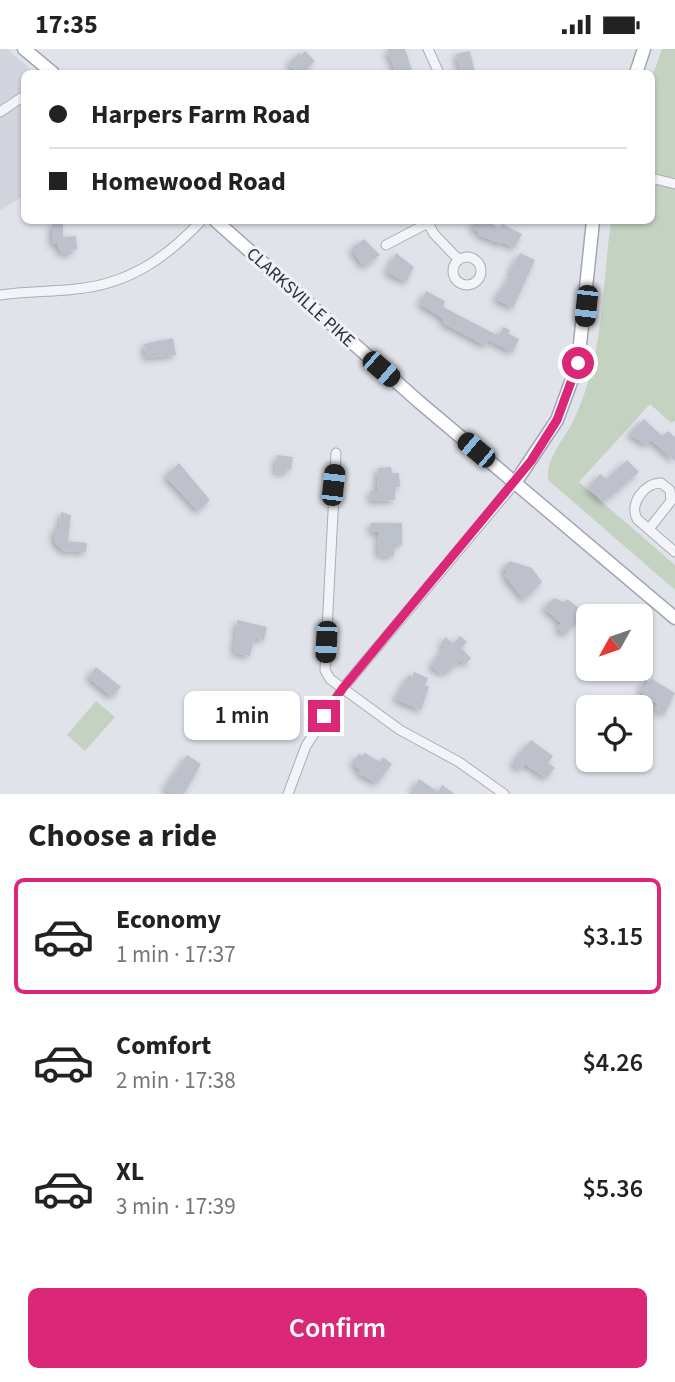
<!DOCTYPE html>
<meta charset="utf-8">
<style>
:root{--surface:#fff;--page:#f2f2f2;--text:#222;--muted:#767676;--line:#e0e0e0;--accent:#db2777}
body{margin:0;font-family:"Source Sans 3",sans-serif;background:var(--page);color:var(--text);height:100vh;display:flex;flex-direction:column;font-size:26px;white-space:nowrap}
*{box-sizing:border-box;margin:0}
p{font-size:23px;color:var(--muted)}
.icon{flex:none;width:38px;height:38px;fill:none;stroke:currentColor;stroke-width:2;stroke-linecap:round;stroke-linejoin:round}
.map{position:relative;height:745px;overflow:hidden}
.drawer{display:flex;flex-direction:column;background:var(--surface);flex:1}
.drawer>*{flex:none}
.banner{position:absolute;left:21px;top:21px;width:634px;height:154px;border-radius:10px;box-shadow:0 2px 5px #0004;display:grid;align-content:center;height:154px;padding:0 28px;background:var(--surface)}
.needle{width:46px;rotate:230deg}
.fabs{position:absolute;left:576px;top:555px;display:grid;gap:14px}
.fabs a{display:grid;place-items:center;width:77px;height:77px;border-radius:10px;background:var(--surface);box-shadow:0 2px 5px #0004;font-size:35px}
.end{position:absolute;width:32px;height:32px;margin:-16px;border:9px solid #db2777;background:#fff;box-shadow:0 0 0 4px #fff}
.from{border-radius:50%}
.bubble{position:absolute;height:49px;border-radius:10px;background:var(--surface);box-shadow:0 2px 5px #0004;font-size:23px;font-weight:600;line-height:49px;text-align:center}
.car{position:absolute;width:21px;height:42px;margin:-21px -10px;border-radius:9px;box-shadow:0 0 5px 2px #0007;background:linear-gradient(#222 24%,#8ab4d8 0 40%,#222 0 76%,#8ab4d8 0 86%,#222 0)}
.banner b{display:flex;align-items:center;gap:24px;height:66px;font-size:26px}
.banner b+b{border-top:2px solid var(--line)}
.banner i{width:18px;height:18px;background:var(--text)}
ul{padding:0;list-style:none}
li{display:flex;align-items:center;gap:21px;height:116px;margin:0 14px 10px;padding:0 14px;border:4px solid transparent;border-radius:10px}
li div{flex:1}
li b{display:block;font-size:26px}
li em{font-style:normal;font-weight:600}
li.selected{border-color:var(--accent)}
li>.icon{width:63px;height:63px;stroke-width:1.5}
h2{padding:0 28px;font-size:32px;line-height:84px}
.primary-button{display:flex;gap:14px;margin-top:auto;padding:14px 28px}
.primary-button a{flex:1;height:80px;border-radius:10px;background:var(--accent);color:#fff;font-size:28px;font-weight:600;line-height:80px;text-align:center}
.status{display:flex;justify-content:space-between;align-items:center;height:49px;padding:0 35px;background:var(--surface);direction:ltr}
.status svg{height:19px;fill:currentColor}
.map>svg:first-child{display:block}
.built{fill:#d2d5de}
.green{fill:#c4d3c1}
.building{fill:#bdc1cc;filter:url(#shadow)}
.lines{fill:none;stroke-linecap:round;stroke-linejoin:round}
.minor-casing{stroke:#a9adb6;stroke-width:11}
.major-casing{stroke:#a0a6b5;stroke-width:15}
.minor{stroke:#f3f4f7;stroke-width:9}
.major{stroke:#fff;stroke-width:12}
.route{stroke:#db2777;stroke-width:9}
.labels{text-anchor:middle;stroke-width:6;stroke-linejoin:round;paint-order:stroke}
.street-label{font-size:18px;fill:#292f40;stroke:#f0f2f6}
</style>
<div class="status"><b>17:35</b><svg viewBox="0 0 49 12"><path d="M0 12V9h3v3zM5 12V6h3v6zM10 12V3h3v9zM15 12V0h3v12zM26 1h20v11H26zM47 4h2v5h-2z"/></svg></div>
<div class="map">
<svg width="675" height="745" viewBox="0 0 675 745">
<defs>
<filter id="shadow"><feDropShadow dx="-3" dy="3" stdDeviation="3.5" flood-color="#0004"/></filter>
</defs>
<rect width="100%" height="100%" fill="#e0e3e9"/>
<!-- built -->
<path class="built" d="M 0,0 L 7,0 L 35,24 L 24,24 L 24,147 L 0,161 Z"/>
<!-- green -->
<path class="green" d="M 662,0 L 675,0 L 675,372 L 671,374 L 650,355 L 579,433 L 675,516 L 675,541 L 548,431 C 546,407 566,389 575,368 C 604,307 602,237 611,172 L 651,172 L 651,31 Z
M 96,652 L 115,668 L 85,702 L 67,686 Z"/>
<!-- building -->
<path class="building" d="M 387,0 L 405,0 L 413,24 L 396,24 Z
M 305,2 L 315,12 L 306,21 L 310,24 L 298,24 L 288,15 L 299,4 L 301,6 Z
M 470,2 L 475,24 L 461,24 L 456,5 Z
M 475,172 L 486,172 L 500,179 L 502,175 L 522,185 L 514,199 L 503,193 L 502,195 L 478,186 L 479,183 L 471,179 Z
M 63,174 L 63,188 L 76,187 L 77,200 L 71,200 L 72,205 L 62,205 L 57,195 L 52,195 L 52,175 Z
M 364,190 L 380,206 L 364,218 L 351,200 Z
M 396,204 L 414,218 L 406,233 L 386,223 Z
M 520,204 L 535,211 L 513,259 L 495,250 L 513,224 L 510,223 Z
M 426,242 L 445,252 L 443,258 L 499,287 L 503,278 L 510,281 L 509,285 L 519,290 L 513,303 L 488,291 L 486,297 L 443,274 L 444,270 L 420,255 Z
M 173,289 L 176,306 L 146,309 L 144,295 Z
M 644,370 L 662,387 L 668,382 L 675,388 L 675,412 L 651,391 L 646,396 L 629,385 Z
M 277,406 L 293,408 L 291,420 L 287,420 L 286,424 L 275,423 Z
M 627,411 L 639,423 L 604,453 L 588,439 L 600,425 L 607,430 Z
M 179,414 L 210,451 L 198,462 L 165,427 Z
M 391,418 L 392,424 L 399,424 L 400,438 L 395,438 L 395,451 L 371,452 L 370,442 L 377,442 L 378,419 Z
M 61,463 L 71,466 L 68,492 L 87,494 L 86,503 L 63,502 L 54,492 L 54,480 L 59,480 Z
M 371,474 L 402,474 L 402,496 L 394,496 L 394,507 L 378,506 L 379,483 L 371,483 Z
M 510,512 L 532,519 L 542,533 L 524,551 L 504,526 L 507,523 L 503,519 Z
M 554,549 L 564,553 L 567,550 L 583,562 L 579,566 L 582,568 L 564,586 L 557,579 L 561,574 L 544,559 Z
M 237,571 L 267,578 L 264,591 L 254,589 L 250,607 L 234,604 Z
M 460,587 L 467,593 L 461,599 L 471,609 L 465,616 L 460,611 L 447,624 L 444,621 L 441,625 L 431,616 L 445,598 L 441,594 L 446,588 L 453,595 Z
M 96,618 L 121,638 L 112,648 L 88,628 Z
M 414,623 L 428,629 L 425,636 L 429,638 L 421,661 L 395,650 L 409,626 L 412,628 Z
M 652,630 L 675,644 L 664,666 L 655,660 L 658,655 L 643,646 L 644,644 L 639,641 L 645,631 L 649,634 Z
M 531,691 L 553,707 L 548,714 L 555,719 L 546,729 L 525,715 L 520,721 L 512,714 Z
M 365,704 L 380,713 L 383,708 L 392,715 L 377,734 L 358,724 L 360,721 L 352,714 L 359,705 L 362,707 Z
M 187,706 L 201,715 L 184,745 L 172,745 L 164,740 Z
M 419,730 L 438,743 L 442,736 L 455,745 L 416,745 L 412,742 Z"/>
<g class="lines">
<defs>
<path id="minor" d="M 428,0 L 439,24
M 0,63 L 24,47
M 651,129 L 675,135
M 427,172 L 434,185 L 459,211
M 386,196 L 428,174
M453 222a14 14 0 1 1 28 0a14 14 0 1 1-28 0Z
M 0,246 C 25,242 51,243 76,240 C 129,235 166,209 201,172
M 336,404 L 325,621 L 330,630 L 400,681 L 459,713 L 504,745
M 649,480 L 671,452 L 670,441 L 661,434 C 644,434 629,455 637,470 L 675,503
M 288,745 L 306,697 L 343,639 L 515,434"/>
<path id="major" d="M 24,0 L 53,24
M 636,24 L 644,0
M 216,172 L 418,352 L 675,569
M 515,434 L 557,371 L 578,314 L 593,172"/>
</defs>
<!-- minor casing -->
<use href="#minor" class="minor-casing"/>
<!-- major casing -->
<use href="#major" class="major-casing"/>
<!-- minor -->
<use href="#minor" class="minor"/>
<!-- major -->
<use href="#major" class="major"/>
</g>
<g class="lines">
<!-- route -->
<path class="route" d="M 324,667 L 343,639 L 531,412 L 557,371 L 578,314"/>
</g>
<g class="labels">
<!-- street labels -->
<g class="street-label">
<text transform="translate(301 248) rotate(42)" y="6">CLARKSVILLE PIKE</text>
</g>
</g>
</svg>
<div class="fabs">
<a><svg class="needle" viewBox="-14 -14 28 28"><path d="M0-13l5 13h-10z" fill="#e53935"/><path d="M0 13l5-13h-10z" fill="#767676"/></svg></a>
<a><svg class="icon" aria-label="locate" viewBox="0 0 24 24"><circle cx="12" cy="12" r="6"/><path d="M12 2v4M12 18v4M2 12h4M18 12h4"/></svg></a>
</div>
<i class="end from" style="left:578px;top:314px"></i>
<i class="end" style="left:324px;top:667px"></i>
<div class="bubble" style="left:184px;top:642px;width:116px">1 min</div>
<i class="car" style="left:586px;top:257px;rotate:186deg"></i>
<i class="car" style="left:381px;top:320px;rotate:131deg"></i>
<i class="car" style="left:476px;top:401px;rotate:310deg"></i>
<i class="car" style="left:333px;top:436px;rotate:6deg"></i>
<i class="car" style="left:326px;top:593px;rotate:183deg"></i>
<div class="banner">
<b><i class="from"></i>Harpers Farm Road</b>
<b><i></i>Homewood Road</b>
</div>
</div>
<section class="drawer">
<h2>Choose a ride</h2>
<ul>
<li class="selected"><svg class="icon" aria-label="car" viewBox="0 0 24 24"><path d="M5 17H2v-5l4-1 3-4h7l3 4 3 1v5h-3M9 17h6M6 11h13"/><circle cx="7" cy="17" r="2"/><circle cx="17" cy="17" r="2"/></svg><div><b>Economy</b><p>1 min · 17:37</p></div><em>$3.15</em></li>
<li><svg class="icon" aria-label="car" viewBox="0 0 24 24"><path d="M5 17H2v-5l4-1 3-4h7l3 4 3 1v5h-3M9 17h6M6 11h13"/><circle cx="7" cy="17" r="2"/><circle cx="17" cy="17" r="2"/></svg><div><b>Comfort</b><p>2 min · 17:38</p></div><em>$4.26</em></li>
<li><svg class="icon" aria-label="car" viewBox="0 0 24 24"><path d="M5 17H2v-5l4-1 3-4h7l3 4 3 1v5h-3M9 17h6M6 11h13"/><circle cx="7" cy="17" r="2"/><circle cx="17" cy="17" r="2"/></svg><div><b>XL</b><p>3 min · 17:39</p></div><em>$5.36</em></li>
</ul>
<div class="primary-button"><a>Confirm</a></div>
</section>
